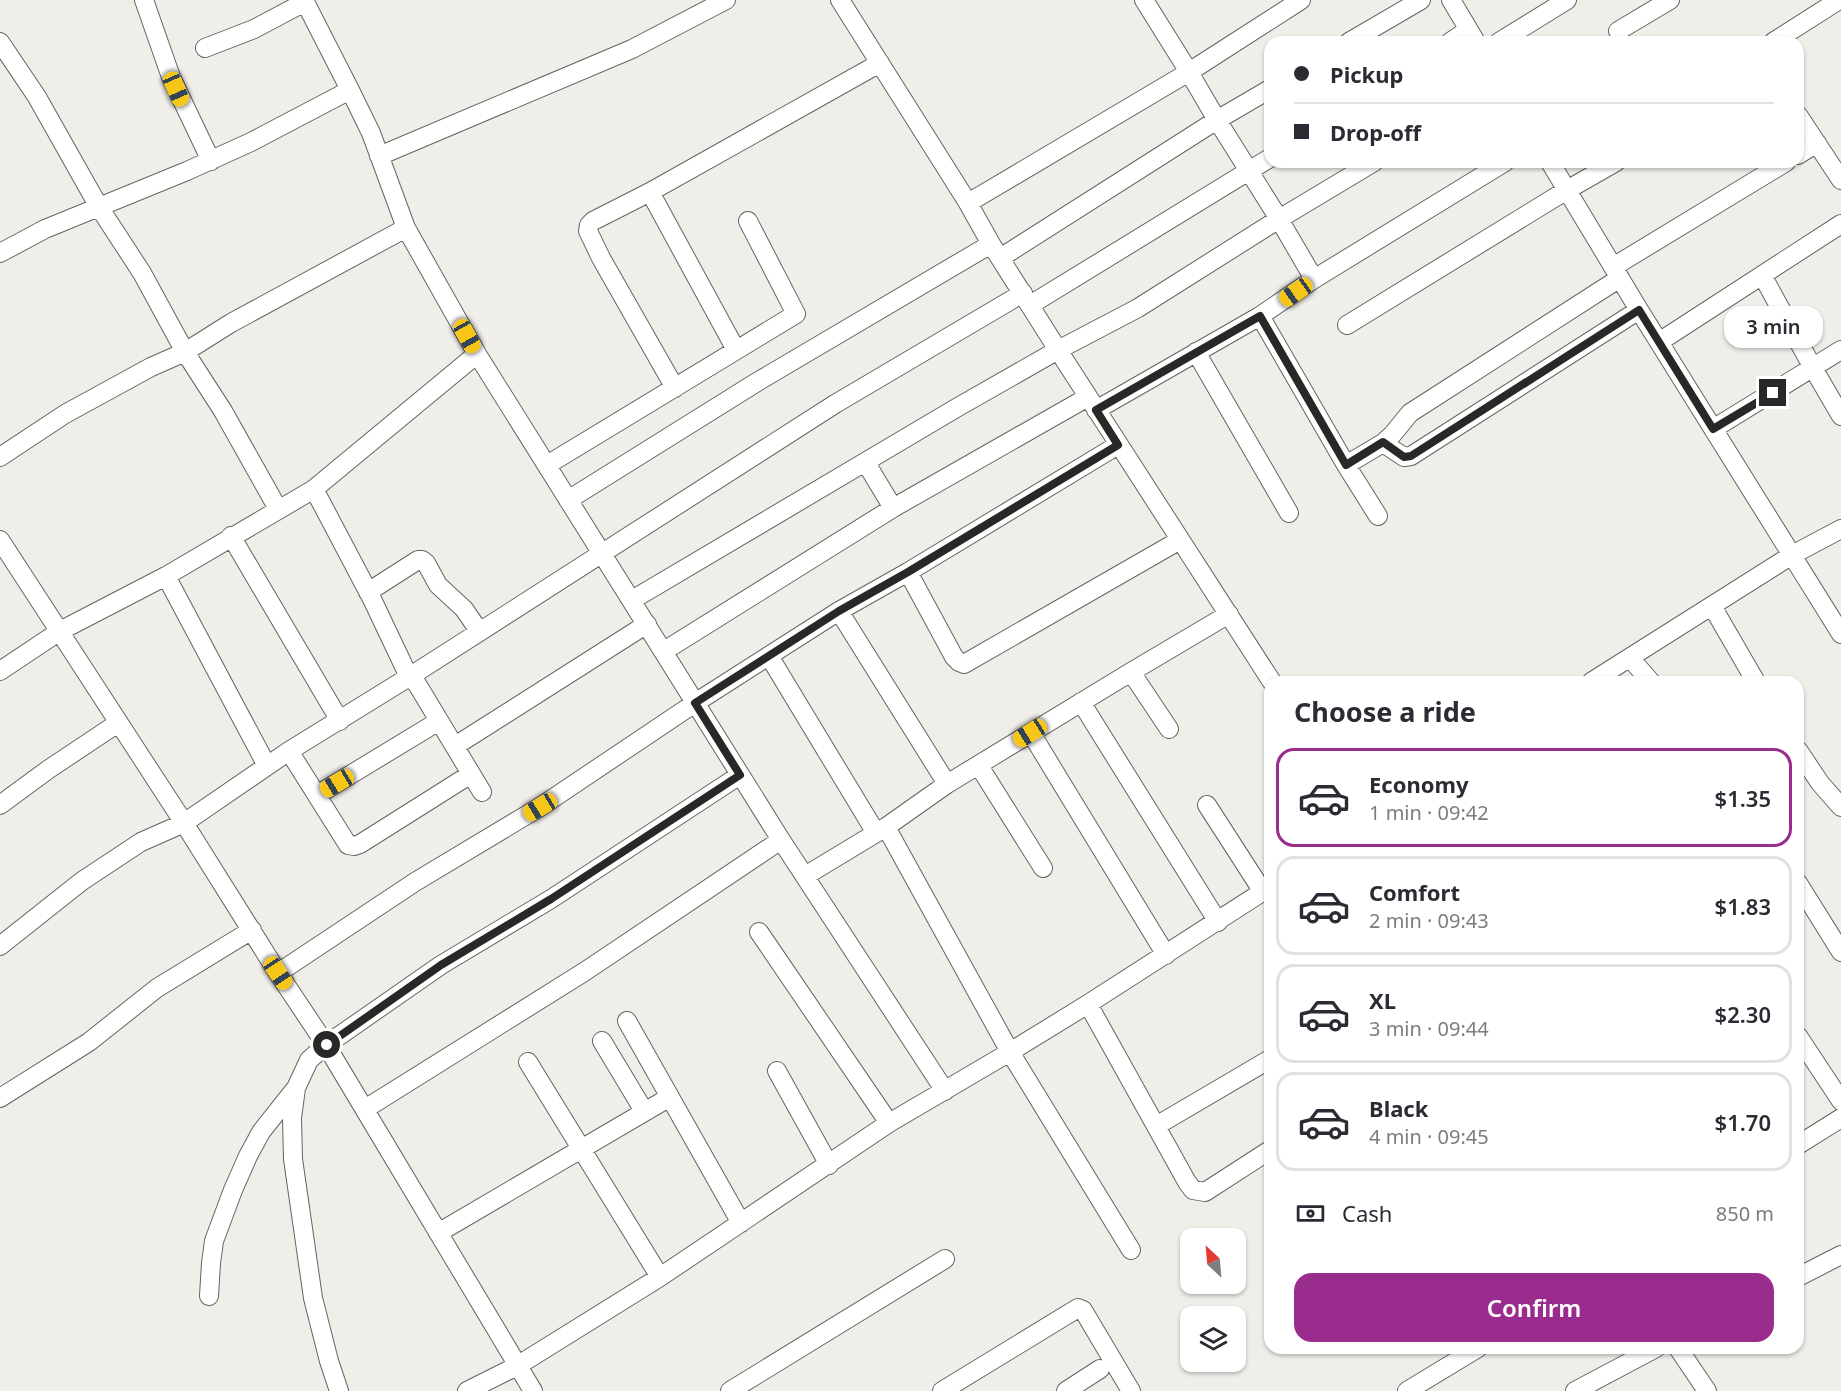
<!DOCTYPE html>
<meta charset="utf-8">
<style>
:root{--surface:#fff;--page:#f7f7f7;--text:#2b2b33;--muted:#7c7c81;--line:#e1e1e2;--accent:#992c8c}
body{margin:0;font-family:"Noto Sans",sans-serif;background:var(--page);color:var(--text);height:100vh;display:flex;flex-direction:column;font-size:22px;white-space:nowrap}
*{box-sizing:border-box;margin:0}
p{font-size:20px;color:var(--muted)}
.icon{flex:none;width:33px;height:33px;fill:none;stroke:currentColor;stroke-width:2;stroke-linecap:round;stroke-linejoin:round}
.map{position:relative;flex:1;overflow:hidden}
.details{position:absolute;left:1264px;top:676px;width:540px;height:678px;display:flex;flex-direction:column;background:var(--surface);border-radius:18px;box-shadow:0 2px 4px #0004}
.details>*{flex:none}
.top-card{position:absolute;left:1264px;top:36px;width:540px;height:132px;border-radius:18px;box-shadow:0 2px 4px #0004;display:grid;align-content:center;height:132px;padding:0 30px;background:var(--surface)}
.needle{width:39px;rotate:334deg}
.fabs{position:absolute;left:1180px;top:1228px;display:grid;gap:12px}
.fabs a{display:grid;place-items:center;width:66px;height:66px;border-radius:12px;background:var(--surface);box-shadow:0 2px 4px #0004;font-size:30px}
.end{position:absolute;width:27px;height:27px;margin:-14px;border:8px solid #282826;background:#fff;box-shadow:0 0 0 3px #fff}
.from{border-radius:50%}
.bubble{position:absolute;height:42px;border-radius:18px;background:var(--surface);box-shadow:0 2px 4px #0004;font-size:20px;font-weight:600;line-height:42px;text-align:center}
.car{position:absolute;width:18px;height:36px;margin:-18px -9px;border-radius:8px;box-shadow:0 0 4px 2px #0007;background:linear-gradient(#f5c518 24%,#345 0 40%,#f5c518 0 76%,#345 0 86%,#f5c518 0)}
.top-card b{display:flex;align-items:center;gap:21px;height:57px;font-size:22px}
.top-card b+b{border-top:2px solid var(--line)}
.top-card i{width:15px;height:15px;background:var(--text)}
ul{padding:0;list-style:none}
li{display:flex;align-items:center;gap:18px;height:99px;margin:0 12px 9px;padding:0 18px;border:3px solid var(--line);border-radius:18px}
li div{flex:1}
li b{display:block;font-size:22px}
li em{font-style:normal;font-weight:600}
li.active{border-color:var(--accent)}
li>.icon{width:54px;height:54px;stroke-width:1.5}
h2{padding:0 30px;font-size:27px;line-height:72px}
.pay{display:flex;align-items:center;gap:15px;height:66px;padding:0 30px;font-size:22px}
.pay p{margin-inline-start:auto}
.cta{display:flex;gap:12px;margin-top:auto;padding:12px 30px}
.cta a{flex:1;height:69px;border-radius:18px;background:var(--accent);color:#fff;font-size:24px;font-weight:600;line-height:69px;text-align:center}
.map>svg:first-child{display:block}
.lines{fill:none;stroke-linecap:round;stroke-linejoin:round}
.minor-casing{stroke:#656460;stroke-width:20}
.minor{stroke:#fff;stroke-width:18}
.route{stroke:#282826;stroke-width:8}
</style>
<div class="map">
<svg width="1841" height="1391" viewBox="0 0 1841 1391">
<rect width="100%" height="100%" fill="#efeee9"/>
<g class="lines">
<defs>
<path id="minor" d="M 144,0 L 171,77 L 211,161
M 304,0 L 350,90 L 371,133 L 406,228 L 477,354 L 781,840 L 945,1091
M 840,0 L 968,203 L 991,244 L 1058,350 L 1272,682
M 1144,0 L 1189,72 L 1217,120 L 1279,219 L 1314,279
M 1451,0 L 1476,42
M 1618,31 L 1670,0
M 0,42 L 37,97 L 99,207 L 142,273 L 185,352 L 223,411 L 278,509
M 1349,42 L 1421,0
M 1450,42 L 1468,30
M 1499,42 L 1567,0
M 1773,42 L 1839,0
M 205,48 L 254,29 L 305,2
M 1798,115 L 1841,180
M 1798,155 L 1817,143
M 379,156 L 632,49 L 726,0
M 1550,162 L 1639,310 L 1841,634
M 650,192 L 736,350
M 968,203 L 1189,72 L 1301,0
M 0,253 L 45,229 L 187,171 L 251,142 L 350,90
M 1000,258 L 1217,120 L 1270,89
M 1613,267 L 1786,162
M 1762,275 L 1813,368 L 1841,416
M 1030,305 L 1270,158
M 1260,316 L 1346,465 L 1378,516
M 1347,325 L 1567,190 L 1616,162
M 1659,342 L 1841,224
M 1196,352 L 1289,513
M 675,388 L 601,258 L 588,231 L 589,225 L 593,221 L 650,192 L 880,63
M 1096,410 L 1260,316 L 1314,279 L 1505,162
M 1713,429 L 1841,350
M 1383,443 L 1404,457 L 1411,456 L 1639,310
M 0,457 L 65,414 L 151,367 L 185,352 L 231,323 L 406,228
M 866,463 L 893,508
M 547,465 L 796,314 L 748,221
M 1346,465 L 1383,443 L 1392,435 L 1410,413 L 1620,278
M 314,489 L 372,599 L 409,677 L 417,684 L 482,792
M 568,500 L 757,382 L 991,244
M 231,536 L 340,721
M 0,540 L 184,823 L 278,973 L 326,1045 L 533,1391
M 908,572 L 954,657 L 959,662 L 964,664 L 1180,540
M 166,576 L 267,766
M 368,592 L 418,560 L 422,560 L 426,563 L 438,585 L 464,609 L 479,631
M 632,600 L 958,407 L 1058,350 L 1138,308 L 1279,219 L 1374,162
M 1712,606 L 1756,682
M 839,611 L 947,784
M 664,651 L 893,508 L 1088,397
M 769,656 L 876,833
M 1630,658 L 1651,682
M 0,671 L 60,631 L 166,576 L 314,489 L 477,354
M 1131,672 L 1169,729
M 1591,682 L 1792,555 L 1841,529
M 1081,702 L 1218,922
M 1031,733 L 1166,955
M 455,746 L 647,624
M 1798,750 L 1820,783 L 1841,807
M 289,751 L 348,845 L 354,846 L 360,844 L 471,774
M 979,766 L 1043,868
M 317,795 L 439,721
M 0,805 L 49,769 L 118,723
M 1207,805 L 1263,892
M 886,827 L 1010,1052 L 1131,1250
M 805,876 L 886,827 L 947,784 L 1131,672 L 1229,614
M 1798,883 L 1841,952
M 759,932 L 889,1123
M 0,946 L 82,881 L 141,842 L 184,823 L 289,751 L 409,677 L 835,404 L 1023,293
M 278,973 L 415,882 L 540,807 L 695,703 L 839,611 L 908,572 L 1118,445
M 1088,1004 L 1187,1182 L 1193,1190 L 1205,1192 L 1270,1150
M 627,1021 L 741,1223
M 1798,1036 L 1841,1101
M 602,1041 L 644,1111
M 528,1062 L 660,1277
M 777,1071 L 829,1165
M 0,1098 L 89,1042 L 157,988 L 252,930
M 365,1109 L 584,972 L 781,840
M 1156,1126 L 1270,1059
M 1798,1145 L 1841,1118
M 438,1233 L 670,1097
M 1798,1277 L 1841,1255
M 209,1296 L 211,1263 L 214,1241 L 233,1190 L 248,1156 L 261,1132 L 295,1089
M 1678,1348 L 1707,1391
M 339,1391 L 329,1361 L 313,1298 L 293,1159 L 292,1118 L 296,1088 L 309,1060 L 326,1045 L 441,965 L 551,899 L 740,775
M 467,1391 L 517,1366 L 660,1277 L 889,1123 L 1010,1052 L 1088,1004 L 1270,887
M 730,1391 L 945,1259
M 942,1391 L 1078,1308 L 1083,1310 L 1131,1391
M 1066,1391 L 1100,1369
M 1407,1391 L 1478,1348
M 1575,1391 L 1656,1348"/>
</defs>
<!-- minor casing -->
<use href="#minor" class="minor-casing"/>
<!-- minor -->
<use href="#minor" class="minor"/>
</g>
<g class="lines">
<!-- route -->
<path class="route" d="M 327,1045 L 441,965 L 551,899 L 740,775 L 695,703 L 839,611 L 908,572 L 1118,445 L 1096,410 L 1260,316 L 1346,465 L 1383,442 L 1404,457 L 1411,456 L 1639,310 L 1713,429 L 1773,393"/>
</g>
</svg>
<div class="fabs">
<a><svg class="needle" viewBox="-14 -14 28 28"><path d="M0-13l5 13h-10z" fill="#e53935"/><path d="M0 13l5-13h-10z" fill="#7c7c81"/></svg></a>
<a><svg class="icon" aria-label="layers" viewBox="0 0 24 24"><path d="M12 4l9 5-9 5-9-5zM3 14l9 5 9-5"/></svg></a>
</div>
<i class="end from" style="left:327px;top:1045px"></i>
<i class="end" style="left:1773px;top:393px"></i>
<div class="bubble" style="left:1724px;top:306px;width:99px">3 min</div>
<i class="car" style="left:176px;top:89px;rotate:156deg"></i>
<i class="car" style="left:1296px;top:292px;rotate:235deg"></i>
<i class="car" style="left:467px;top:336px;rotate:151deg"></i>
<i class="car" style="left:1030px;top:733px;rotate:238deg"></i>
<i class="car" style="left:337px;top:783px;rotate:239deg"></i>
<i class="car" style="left:540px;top:807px;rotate:239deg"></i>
<i class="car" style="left:278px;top:973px;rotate:146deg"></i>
<div class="top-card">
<b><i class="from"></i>Pickup</b>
<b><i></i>Drop-off</b>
</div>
<section class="details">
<h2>Choose a ride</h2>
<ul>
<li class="active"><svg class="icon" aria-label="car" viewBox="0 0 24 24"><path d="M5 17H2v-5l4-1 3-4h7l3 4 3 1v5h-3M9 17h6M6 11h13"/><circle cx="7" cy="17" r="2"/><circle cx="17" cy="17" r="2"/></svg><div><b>Economy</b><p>1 min · 09:42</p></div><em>$1.35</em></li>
<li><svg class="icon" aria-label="car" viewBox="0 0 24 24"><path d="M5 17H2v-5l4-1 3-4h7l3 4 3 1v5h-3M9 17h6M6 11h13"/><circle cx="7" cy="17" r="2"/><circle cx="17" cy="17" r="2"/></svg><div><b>Comfort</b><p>2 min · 09:43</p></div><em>$1.83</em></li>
<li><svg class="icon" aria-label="car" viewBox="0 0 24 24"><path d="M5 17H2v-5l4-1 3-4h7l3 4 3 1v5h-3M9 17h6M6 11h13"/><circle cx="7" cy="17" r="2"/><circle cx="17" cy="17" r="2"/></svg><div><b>XL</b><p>3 min · 09:44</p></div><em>$2.30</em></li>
<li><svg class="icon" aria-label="car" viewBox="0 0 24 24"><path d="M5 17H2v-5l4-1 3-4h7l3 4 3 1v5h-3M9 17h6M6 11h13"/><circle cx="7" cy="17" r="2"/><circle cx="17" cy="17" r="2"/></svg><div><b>Black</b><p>4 min · 09:45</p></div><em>$1.70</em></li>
</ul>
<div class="pay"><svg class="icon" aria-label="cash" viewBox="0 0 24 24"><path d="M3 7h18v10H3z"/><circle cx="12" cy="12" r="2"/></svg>Cash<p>850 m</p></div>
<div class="cta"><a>Confirm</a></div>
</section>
</div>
